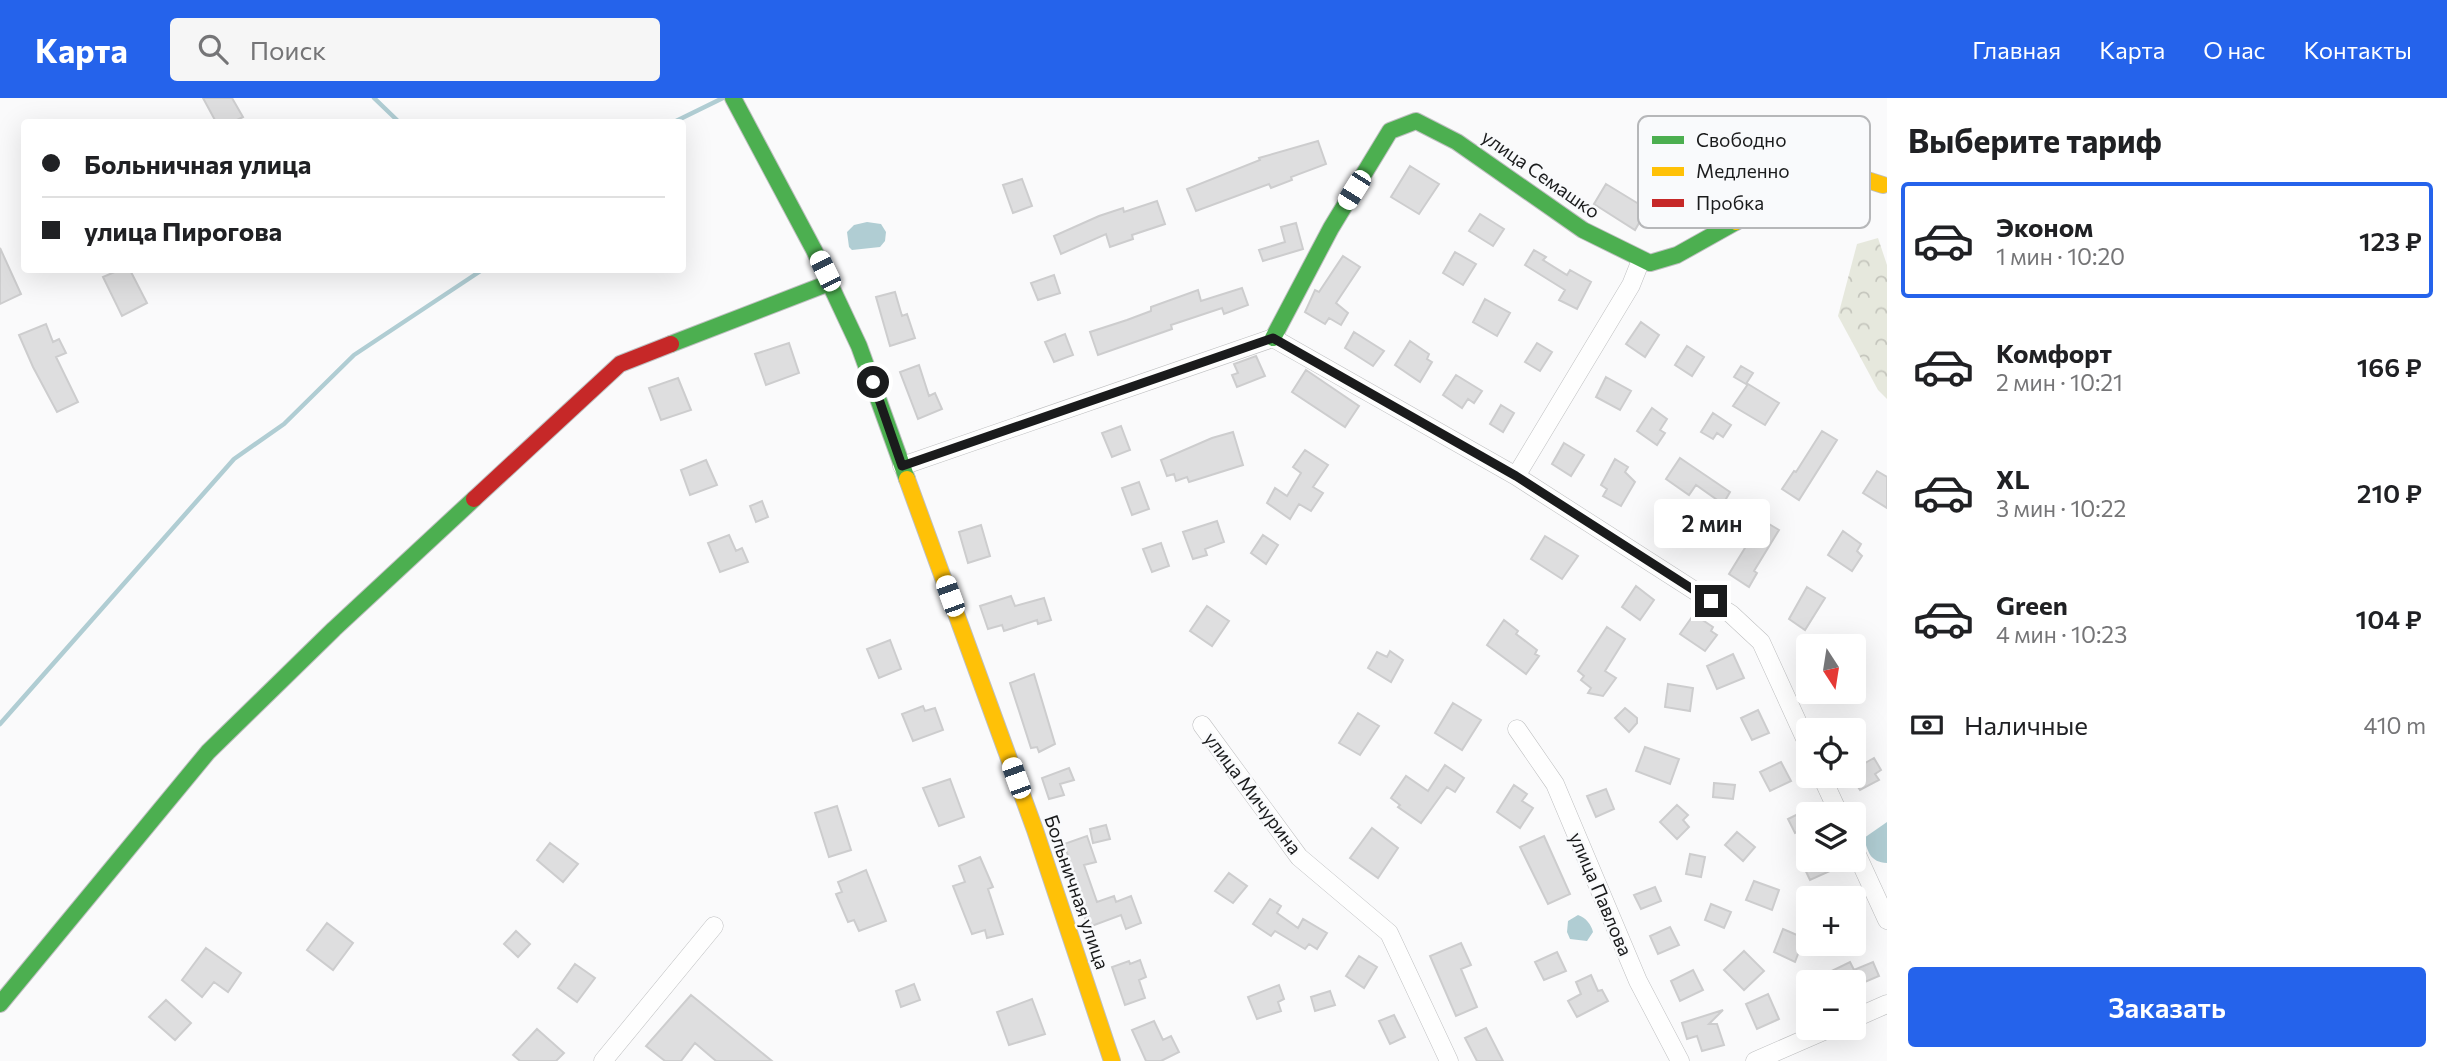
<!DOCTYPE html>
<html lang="ru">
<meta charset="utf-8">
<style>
:root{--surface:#fff;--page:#f6f6f6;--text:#202124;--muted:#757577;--line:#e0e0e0;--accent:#2563eb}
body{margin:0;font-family:Commissioner,sans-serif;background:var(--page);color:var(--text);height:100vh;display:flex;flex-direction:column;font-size:26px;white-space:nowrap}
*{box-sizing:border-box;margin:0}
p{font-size:23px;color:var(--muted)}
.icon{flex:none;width:38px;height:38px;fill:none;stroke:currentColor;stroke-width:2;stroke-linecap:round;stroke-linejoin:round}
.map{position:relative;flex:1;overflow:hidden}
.panel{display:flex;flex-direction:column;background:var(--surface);width:560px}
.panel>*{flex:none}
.guide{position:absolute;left:21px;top:21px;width:665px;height:154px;border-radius:7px;box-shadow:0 7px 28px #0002;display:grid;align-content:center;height:154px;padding:0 21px;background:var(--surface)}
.needle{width:46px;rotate:168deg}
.buttons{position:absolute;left:1796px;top:536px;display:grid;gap:14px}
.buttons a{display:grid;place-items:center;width:70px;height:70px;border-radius:7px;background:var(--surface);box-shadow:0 7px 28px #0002;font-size:35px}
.end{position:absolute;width:32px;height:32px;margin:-16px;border:9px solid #1a1b1c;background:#fff;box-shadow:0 0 0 4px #fff}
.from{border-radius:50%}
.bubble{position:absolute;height:49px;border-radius:7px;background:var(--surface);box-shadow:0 7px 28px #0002;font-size:23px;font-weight:600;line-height:49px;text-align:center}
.car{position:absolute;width:21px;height:42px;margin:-21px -10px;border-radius:9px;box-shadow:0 0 5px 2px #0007;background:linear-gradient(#fff 24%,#345 0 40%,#fff 0 76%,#345 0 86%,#fff 0)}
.guide b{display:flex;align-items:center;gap:24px;height:66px;font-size:26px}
.guide b+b{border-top:2px solid var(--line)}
.guide i{width:18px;height:18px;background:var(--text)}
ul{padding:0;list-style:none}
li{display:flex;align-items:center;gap:21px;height:116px;margin:0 14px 10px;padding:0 7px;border:4px solid transparent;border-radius:7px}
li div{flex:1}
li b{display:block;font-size:26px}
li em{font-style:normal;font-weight:600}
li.current{border-color:var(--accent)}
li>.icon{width:63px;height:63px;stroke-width:1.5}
h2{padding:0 21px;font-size:32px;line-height:84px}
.pay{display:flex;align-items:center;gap:18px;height:77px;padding:0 21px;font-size:26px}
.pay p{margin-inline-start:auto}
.action{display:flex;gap:14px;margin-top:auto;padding:14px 21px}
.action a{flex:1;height:80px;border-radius:7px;background:var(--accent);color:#fff;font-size:28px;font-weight:600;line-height:80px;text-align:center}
header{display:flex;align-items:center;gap:42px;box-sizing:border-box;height:98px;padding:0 35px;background:var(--accent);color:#fff}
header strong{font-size:33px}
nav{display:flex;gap:38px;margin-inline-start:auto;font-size:24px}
.search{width:490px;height:63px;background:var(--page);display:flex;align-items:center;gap:18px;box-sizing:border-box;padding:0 24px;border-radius:7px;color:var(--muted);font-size:26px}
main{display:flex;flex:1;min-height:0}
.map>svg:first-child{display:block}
.forest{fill:url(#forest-crowns)}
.water{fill:#b0cdd3}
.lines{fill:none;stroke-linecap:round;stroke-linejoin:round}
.stream{stroke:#b0cdd3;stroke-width:4.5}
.building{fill:#dededf;stroke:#cdcdce;stroke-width:2}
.street-casing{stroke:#bebfc0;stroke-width:19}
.fast-casing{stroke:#bebfc0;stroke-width:18}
.slow-casing{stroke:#bebfc0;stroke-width:18}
.jam-casing{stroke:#bebfc0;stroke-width:18}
.street{stroke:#fefefe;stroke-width:18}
.fast{stroke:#4caf50;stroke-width:16}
.slow{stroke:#ffc107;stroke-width:16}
.jam{stroke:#c62828;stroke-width:16}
.route{stroke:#1a1b1c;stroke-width:9}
.labels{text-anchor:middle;stroke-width:5;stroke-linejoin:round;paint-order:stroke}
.street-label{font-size:19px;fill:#1a1b1c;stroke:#f9fafc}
.key{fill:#f9fafc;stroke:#b6b7b9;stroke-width:2}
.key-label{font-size:19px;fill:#1a1b1c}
</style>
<header>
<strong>Карта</strong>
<div class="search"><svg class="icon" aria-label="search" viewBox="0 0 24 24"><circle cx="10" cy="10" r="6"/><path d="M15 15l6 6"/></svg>Поиск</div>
<nav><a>Главная</a><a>Карта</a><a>О нас</a><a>Контакты</a></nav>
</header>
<main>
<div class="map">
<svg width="1887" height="963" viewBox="0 0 1887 963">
<defs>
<pattern id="forest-crowns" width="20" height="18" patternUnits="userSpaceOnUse" patternTransform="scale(1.75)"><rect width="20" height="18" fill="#e6e8dd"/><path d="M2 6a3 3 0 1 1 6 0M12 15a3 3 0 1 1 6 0" fill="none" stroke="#c5c6bd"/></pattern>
</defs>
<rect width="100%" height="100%" fill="#fafafb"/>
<!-- forest -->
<path class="forest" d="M 1878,140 L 1887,167 L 1887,301 L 1878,292 L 1838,218 L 1857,146 Z"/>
<!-- water -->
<path class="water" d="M 867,124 L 881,126 L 886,134 L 885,143 L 880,149 L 852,152 L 849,149 L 847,134 L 854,127 Z
M 1887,724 L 1887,765 C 1870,764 1868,754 1864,740 Z
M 1578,817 C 1586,820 1591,826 1593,834 L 1587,843 L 1570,841 L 1567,834 L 1568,823 Z"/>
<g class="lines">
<!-- stream -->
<path class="stream" d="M 374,0 L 399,24
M 674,24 L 723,0
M 0,626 L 234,361 L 284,326 L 354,257 L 482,172"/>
</g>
<!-- building -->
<path class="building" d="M 203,0 L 232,0 L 243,19 L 233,24 L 216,24 Z
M 1318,43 L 1326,66 L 1291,79 L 1292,82 L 1271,90 L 1269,86 L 1196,113 L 1187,91 L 1260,62 L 1259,60 Z
M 1410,68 L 1439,86 L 1419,116 L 1391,99 Z
M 1022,81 L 1032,108 L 1013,115 L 1003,87 Z
M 1606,86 L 1647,111 L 1635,132 L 1594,106 Z
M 1157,103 L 1165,126 L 1132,137 L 1133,141 L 1110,149 L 1106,136 L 1061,156 L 1054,138 L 1099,118 L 1123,110 L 1124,114 Z
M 1480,116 L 1504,131 L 1493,148 L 1469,133 Z
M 1296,125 L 1303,151 L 1263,163 L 1259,152 L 1285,144 L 1281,129 Z
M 0,150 L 21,196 L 0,206 Z
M 1534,152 L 1546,159 L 1543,162 L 1567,177 L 1570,172 L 1591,184 L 1577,211 L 1559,202 L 1565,192 L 1525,167 Z
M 1455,154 L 1476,166 L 1463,187 L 1443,175 Z
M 1343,158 L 1360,169 L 1336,205 L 1348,215 L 1341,227 L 1329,220 L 1325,226 L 1305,214 L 1315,192 L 1319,194 Z
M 119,172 L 130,172 L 147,205 L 122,218 L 103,179 Z
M 1054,177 L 1060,195 L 1038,202 L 1031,185 Z
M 1242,190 L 1248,207 L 1224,216 L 1222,210 L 1171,227 L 1172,231 L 1098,257 L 1090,234 L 1127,222 L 1151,213 L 1151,209 L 1198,192 L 1201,203 Z
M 895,194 L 902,218 L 907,216 L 915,240 L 890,248 L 876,199 Z
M 1485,201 L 1510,215 L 1497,238 L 1473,224 Z
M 1641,224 L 1659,237 L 1645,259 L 1626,246 Z
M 46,226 L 53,244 L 59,241 L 66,255 L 56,259 L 78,304 L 57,314 L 33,269 L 19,237 Z
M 1354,234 L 1384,253 L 1373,268 L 1345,250 Z
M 1065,236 L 1073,257 L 1054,264 L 1045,244 Z
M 1410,243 L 1429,256 L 1427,261 L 1432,264 L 1420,284 L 1395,267 Z
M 789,245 L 799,275 L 766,287 L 755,256 Z
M 1537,245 L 1552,254 L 1540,273 L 1525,264 Z
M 1687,248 L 1704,259 L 1692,278 L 1675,267 Z
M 1256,258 L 1265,278 L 1237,289 L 1232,277 L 1238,275 L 1234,266 Z
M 919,267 L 929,298 L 935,295 L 942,311 L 918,321 L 900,274 Z
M 1741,268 L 1753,275 L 1746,286 L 1734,279 Z
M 1306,272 L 1359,308 L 1345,329 L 1292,294 Z
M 1456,277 L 1482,293 L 1474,305 L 1468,301 L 1462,310 L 1443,297 Z
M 1606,279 L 1631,293 L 1620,312 L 1596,299 Z
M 678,280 L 691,312 L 661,322 L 649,290 Z
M 1748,286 L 1779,305 L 1765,327 L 1733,308 Z
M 1501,307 L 1514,315 L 1503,334 L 1490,326 Z
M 1652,310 L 1667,321 L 1660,332 L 1665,335 L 1657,347 L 1637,333 Z
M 1713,315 L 1731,327 L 1723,339 L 1717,335 L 1713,341 L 1701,334 Z
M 1121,328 L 1130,352 L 1112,359 L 1102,335 Z
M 1822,333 L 1837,342 L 1799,402 L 1782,391 L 1794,373 L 1796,374 Z
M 1233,334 L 1243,367 L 1189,384 L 1187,379 L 1176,383 L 1174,376 L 1167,378 L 1161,362 L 1212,340 Z
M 1564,345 L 1584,357 L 1571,378 L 1552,366 Z
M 1305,352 L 1328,367 L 1313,389 L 1323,395 L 1311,413 L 1299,406 L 1290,421 L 1267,405 L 1275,390 L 1287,398 L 1301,375 L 1293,369 Z
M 1680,360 L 1730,394 L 1723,406 L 1696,387 L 1689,397 L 1666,381 Z
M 1615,361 L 1628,369 L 1625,374 L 1635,384 L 1621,408 L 1603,398 L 1607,391 L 1601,387 Z
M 706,362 L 717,387 L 690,397 L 681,372 Z
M 1877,373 L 1887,379 L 1887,410 L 1863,395 Z
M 1139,384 L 1149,411 L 1132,417 L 1122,390 Z
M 762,403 L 768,419 L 756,424 L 750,408 Z
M 1667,413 L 1690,427 L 1679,445 L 1656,431 Z
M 1754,417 L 1779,432 L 1754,473 L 1757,475 L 1749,489 L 1729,476 L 1748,445 L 1741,440 Z
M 1217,423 L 1224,444 L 1205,451 L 1207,457 L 1193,461 L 1183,434 Z
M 981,427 L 990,458 L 968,465 L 959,434 Z
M 1843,433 L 1861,446 L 1857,453 L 1862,458 L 1852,473 L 1828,457 Z
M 729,437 L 736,453 L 742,450 L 748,464 L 720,474 L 708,445 Z
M 1263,437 L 1278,447 L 1266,466 L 1251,455 Z
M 1545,438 L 1578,458 L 1562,481 L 1531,461 Z
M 1161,445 L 1169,468 L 1152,474 L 1143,451 Z
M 1636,488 L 1654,502 L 1640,522 L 1622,509 Z
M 1807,489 L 1825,500 L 1805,532 L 1789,521 Z
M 1011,498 L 1015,508 L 1044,500 L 1051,522 L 1038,526 L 1037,522 L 1004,533 L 1002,527 L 988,531 L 980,508 Z
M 1207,508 L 1229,523 L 1212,548 L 1190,533 Z
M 1699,509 L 1702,511 L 1701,521 L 1713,529 L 1711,533 L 1717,537 L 1705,553 L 1680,536 Z
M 1504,522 L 1518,533 L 1516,536 L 1537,552 L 1535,556 L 1539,558 L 1526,576 L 1487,547 Z
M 1607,529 L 1625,541 L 1605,573 L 1616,580 L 1603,598 L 1588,595 L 1591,590 L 1581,582 L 1584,578 L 1578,573 Z
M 890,542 L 901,571 L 879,580 L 867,551 Z
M 1390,553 L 1403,562 L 1391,584 L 1368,570 L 1377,554 L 1387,559 Z
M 1733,556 L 1744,580 L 1717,591 L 1707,568 Z
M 1034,576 L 1055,646 L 1039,654 L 1037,649 L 1031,650 L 1010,585 Z
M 1668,586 L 1693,590 L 1690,613 L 1665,609 Z
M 1453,605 L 1481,622 L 1462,652 L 1435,635 Z
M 923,608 L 925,613 L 935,610 L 943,632 L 913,643 L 902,616 Z
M 1625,610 L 1637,620 L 1637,625 L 1629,634 L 1615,620 Z
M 1758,612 L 1769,635 L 1752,642 L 1741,620 Z
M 1358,615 L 1379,628 L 1360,657 L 1339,645 Z
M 1853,641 L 1865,665 L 1874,660 L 1881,672 L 1875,676 L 1879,682 L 1860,692 L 1853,681 Z
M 1645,649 L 1679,661 L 1670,686 L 1636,673 Z
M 1781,664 L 1791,683 L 1770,693 L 1760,674 Z
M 1445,667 L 1464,680 L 1455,694 L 1447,689 L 1421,725 L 1398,709 L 1400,707 L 1391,700 L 1406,678 L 1428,693 Z
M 1069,670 L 1074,682 L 1060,686 L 1064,697 L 1049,701 L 1042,680 Z
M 950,681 L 964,719 L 939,728 L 923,690 Z
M 1714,685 L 1735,687 L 1733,701 L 1713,699 Z
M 1514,687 L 1527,696 L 1522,703 L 1533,710 L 1520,730 L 1497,714 Z
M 1606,691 L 1614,711 L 1596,719 L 1587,698 Z
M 1677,707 L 1688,717 L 1683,722 L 1689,729 L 1677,741 L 1660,724 Z
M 837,708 L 851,752 L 829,759 L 815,715 Z
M 1804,713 L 1808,720 L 1808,729 L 1795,735 L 1788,721 Z
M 1106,727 L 1110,741 L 1093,745 L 1090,731 Z
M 1372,730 L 1398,750 L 1378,780 L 1350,760 Z
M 1737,734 L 1755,749 L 1743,763 L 1725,747 Z
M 1087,738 L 1096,764 L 1084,767 L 1097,804 L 1114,798 L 1116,804 L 1131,798 L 1141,825 L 1126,831 L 1121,817 L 1089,829 L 1068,783 L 1076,780 L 1064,746 Z
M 1544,738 L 1570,796 L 1548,806 L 1520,749 Z
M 550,745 L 578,766 L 563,784 L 537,762 Z
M 1690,756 L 1705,759 L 1701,779 L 1686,776 Z
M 980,759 L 993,789 L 988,791 L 1003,836 L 987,840 L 985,832 L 972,836 L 953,788 L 965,784 L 959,768 Z
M 1800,761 L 1826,761 L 1832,772 L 1810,782 Z
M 866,772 L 886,823 L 859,833 L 854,822 L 848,824 L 836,796 L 842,794 L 838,784 Z
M 1229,775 L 1247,788 L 1233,805 L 1215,793 Z
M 1754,783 L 1779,792 L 1772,812 L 1746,802 Z
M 1655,789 L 1661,803 L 1641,811 L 1634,797 Z
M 1270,801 L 1281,808 L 1277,815 L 1298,830 L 1303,821 L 1327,835 L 1317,851 L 1309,846 L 1305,851 L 1275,833 L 1271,838 L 1253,826 Z
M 1711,806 L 1731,814 L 1724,830 L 1705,822 Z
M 327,825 L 353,845 L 333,872 L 307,852 Z
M 1670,829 L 1679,847 L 1658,856 L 1650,838 Z
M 1783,831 L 1804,840 L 1795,864 L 1774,854 Z
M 516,833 L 530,846 L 518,859 L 504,846 Z
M 1461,845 L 1471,867 L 1461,871 L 1477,909 L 1456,918 L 1430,858 Z
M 206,850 L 241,875 L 228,894 L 214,884 L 202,899 L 182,882 Z
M 1744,853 L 1764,873 L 1744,892 L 1724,872 Z
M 1557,854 L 1566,873 L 1544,882 L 1535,864 Z
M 1359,858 L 1377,869 L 1364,890 L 1346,878 Z
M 1140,862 L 1146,879 L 1139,882 L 1145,900 L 1125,907 L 1112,869 L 1129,863 L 1130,866 Z
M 1850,864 L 1854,872 L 1873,864 L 1879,878 L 1853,889 L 1853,884 L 1809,884 Z
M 575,866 L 595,880 L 577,904 L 558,890 Z
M 1693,872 L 1703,892 L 1680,903 L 1671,883 Z
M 1591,877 L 1598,893 L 1602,892 L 1608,903 L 1577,919 L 1568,903 L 1581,896 L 1576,884 Z
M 914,886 L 920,902 L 901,909 L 896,893 Z
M 1279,887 L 1284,901 L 1278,904 L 1281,913 L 1257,921 L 1248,899 Z
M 1330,893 L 1335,907 L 1315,913 L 1311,899 Z
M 1768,896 L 1779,921 L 1757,931 L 1746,906 Z
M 691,897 L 772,963 L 716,963 L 695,945 L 681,963 L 665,963 L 646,948 Z
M 1032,901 L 1045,936 L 1009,947 L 997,914 Z
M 166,902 L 191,925 L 175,942 L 149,919 Z
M 1723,912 L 1709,926 L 1717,926 L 1724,947 L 1702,953 L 1697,938 L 1687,941 L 1682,925 Z
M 1394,917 L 1405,939 L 1390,946 L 1379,923 Z
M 1154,923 L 1163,942 L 1171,938 L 1179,954 L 1161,963 L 1146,963 L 1132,932 Z
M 1486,930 L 1503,963 L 1477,963 L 1465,940 Z
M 537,931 L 564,955 L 556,963 L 520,963 L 513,957 Z"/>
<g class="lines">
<defs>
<path id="street" d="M 902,368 L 1273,240 L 1516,378 L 1731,516 L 1761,544 L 1808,647
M 1516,378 L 1631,187 L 1641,162
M 1202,627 L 1299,759 L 1389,835 L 1449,963
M 1517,631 L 1555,686 L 1638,883 L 1680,963
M 1821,677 L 1839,716
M 1853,748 L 1887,822
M 1853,921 L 1887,906
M 603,963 L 714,828
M 1755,963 L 1833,929"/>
<path id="fast" d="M 733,0 L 814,152 L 859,248 L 907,381
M 1273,240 L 1331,130 L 1390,33 L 1416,23 L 1457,44 L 1583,132 L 1650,165 L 1677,157 L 1736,124
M 671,246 L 829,185
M 0,906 L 208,654 L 334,531 L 474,401"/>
<path id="slow" d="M 1736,124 L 1808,83 L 1842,74 L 1883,87
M 907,381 L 1035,732 L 1112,963"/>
<path id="jam" d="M 474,401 L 620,266 L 671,246"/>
</defs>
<!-- street casing -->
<use href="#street" class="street-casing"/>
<!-- fast casing -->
<use href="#fast" class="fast-casing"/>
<!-- slow casing -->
<use href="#slow" class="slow-casing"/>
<!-- jam casing -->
<use href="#jam" class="jam-casing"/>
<!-- street -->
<use href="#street" class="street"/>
<!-- fast -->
<use href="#fast" class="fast"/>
<!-- slow -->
<use href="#slow" class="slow"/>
<!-- jam -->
<use href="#jam" class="jam"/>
</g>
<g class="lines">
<!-- route -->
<path class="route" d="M 873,284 L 902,368 L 1273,240 L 1516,378 L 1711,503"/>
</g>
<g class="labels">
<!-- street labels -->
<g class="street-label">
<text transform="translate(1541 76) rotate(35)" y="7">улица Семашко</text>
<text transform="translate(1253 695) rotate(53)" y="7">улица Мичурина</text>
<text transform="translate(1077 794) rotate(71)" y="7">Больничная улица</text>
<text transform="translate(1601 796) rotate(67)" y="7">улица Павлова</text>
</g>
</g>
<!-- legend -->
<rect x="1638" y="18" width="232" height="112" rx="10" class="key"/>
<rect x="1652" y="38" width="32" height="8" fill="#4caf50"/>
<rect x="1652" y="69" width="32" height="9" fill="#ffc107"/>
<rect x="1652" y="101" width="32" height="8" fill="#c62828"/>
<g class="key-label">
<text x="1696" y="49">Свободно</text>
<text x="1696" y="80">Медленно</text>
<text x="1696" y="112">Пробка</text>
</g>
</svg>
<div class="buttons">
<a><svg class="needle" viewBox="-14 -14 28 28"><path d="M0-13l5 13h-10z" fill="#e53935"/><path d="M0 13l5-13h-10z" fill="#757577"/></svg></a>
<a><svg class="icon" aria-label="locate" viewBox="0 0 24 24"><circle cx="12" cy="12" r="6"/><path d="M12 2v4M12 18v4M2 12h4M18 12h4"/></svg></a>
<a><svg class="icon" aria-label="layers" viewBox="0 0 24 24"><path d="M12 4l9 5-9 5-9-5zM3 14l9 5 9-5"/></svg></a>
<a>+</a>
<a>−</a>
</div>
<i class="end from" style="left:873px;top:284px"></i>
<i class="end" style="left:1711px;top:503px"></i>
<div class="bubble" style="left:1654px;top:401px;width:116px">2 мин</div>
<i class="car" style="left:1354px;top:92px;rotate:212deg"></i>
<i class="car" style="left:825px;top:173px;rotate:334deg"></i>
<i class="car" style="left:950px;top:498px;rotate:340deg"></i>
<i class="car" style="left:1016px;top:680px;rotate:340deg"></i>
<div class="guide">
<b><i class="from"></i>Больничная улица</b>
<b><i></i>улица Пирогова</b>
</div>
</div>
<section class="panel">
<h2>Выберите тариф</h2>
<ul>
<li class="current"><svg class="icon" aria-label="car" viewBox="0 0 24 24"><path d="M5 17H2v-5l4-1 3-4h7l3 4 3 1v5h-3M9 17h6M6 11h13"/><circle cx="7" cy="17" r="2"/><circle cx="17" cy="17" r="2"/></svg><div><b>Эконом</b><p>1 мин · 10:20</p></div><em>123 ₽</em></li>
<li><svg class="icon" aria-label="car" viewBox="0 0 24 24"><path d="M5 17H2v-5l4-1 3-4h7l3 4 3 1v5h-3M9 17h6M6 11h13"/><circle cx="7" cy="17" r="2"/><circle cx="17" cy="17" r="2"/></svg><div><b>Комфорт</b><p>2 мин · 10:21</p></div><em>166 ₽</em></li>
<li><svg class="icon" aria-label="car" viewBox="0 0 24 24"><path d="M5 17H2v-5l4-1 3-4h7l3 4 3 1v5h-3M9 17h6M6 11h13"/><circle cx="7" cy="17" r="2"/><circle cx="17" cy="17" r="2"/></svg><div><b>XL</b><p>3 мин · 10:22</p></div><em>210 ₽</em></li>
<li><svg class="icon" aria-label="car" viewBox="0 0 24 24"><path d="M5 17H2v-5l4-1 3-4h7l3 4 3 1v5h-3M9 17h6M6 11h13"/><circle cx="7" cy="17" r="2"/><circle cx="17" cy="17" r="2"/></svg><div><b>Green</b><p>4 мин · 10:23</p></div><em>104 ₽</em></li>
</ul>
<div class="pay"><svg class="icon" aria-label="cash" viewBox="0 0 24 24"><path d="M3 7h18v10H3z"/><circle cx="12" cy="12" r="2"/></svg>Наличные<p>410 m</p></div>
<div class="action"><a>Заказать</a></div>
</section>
</main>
